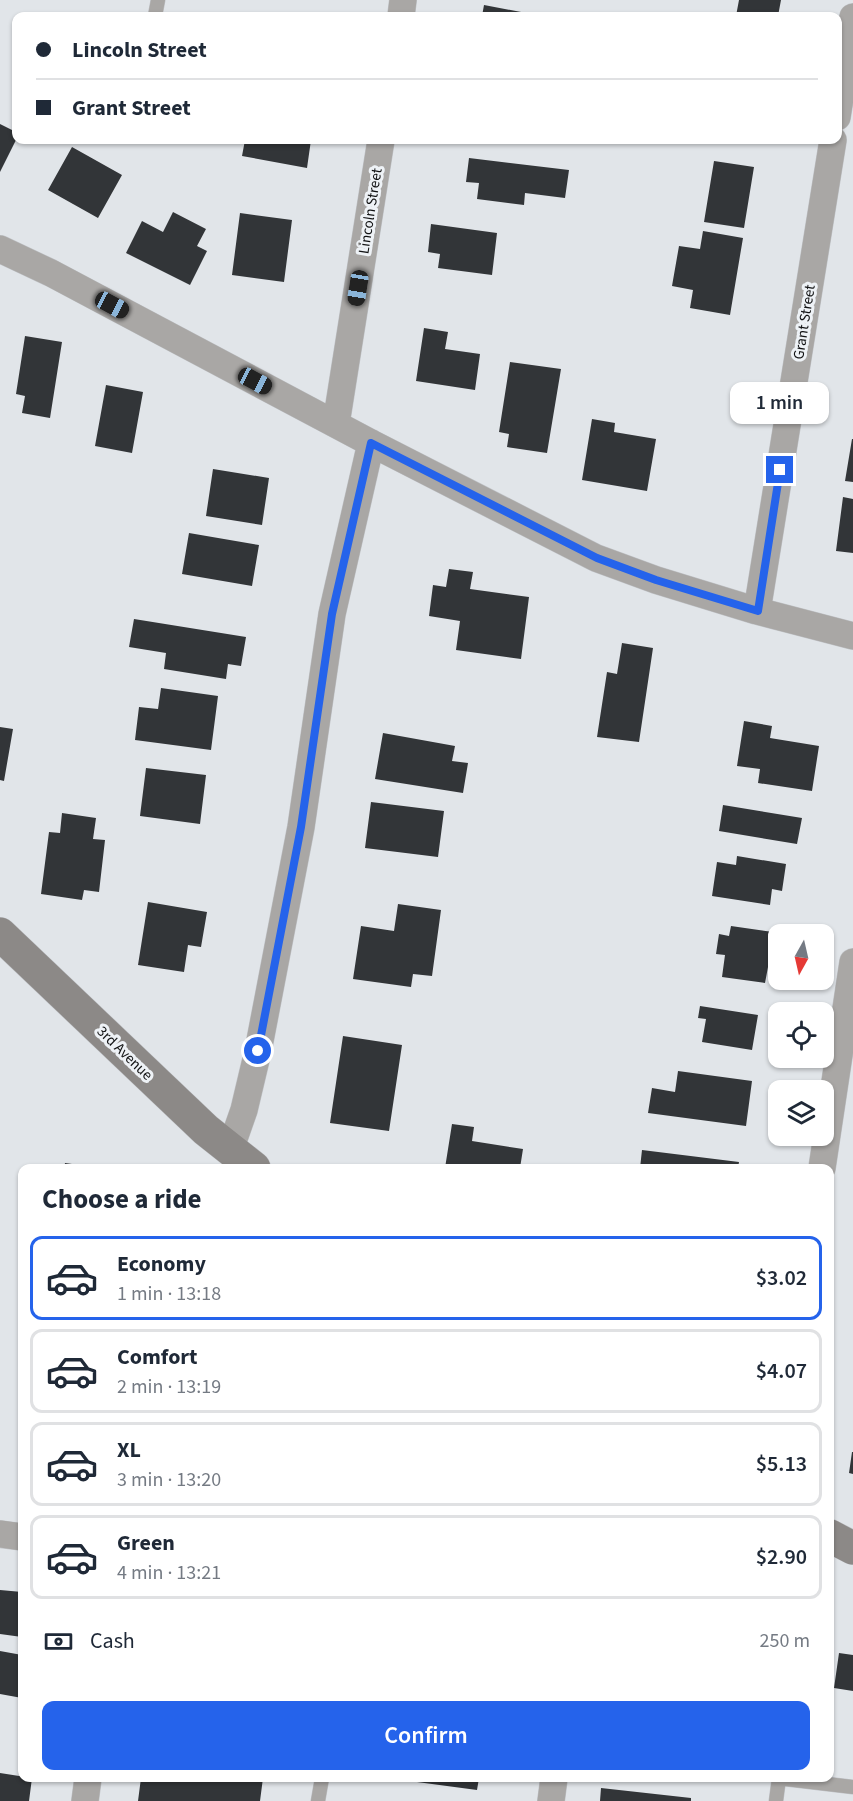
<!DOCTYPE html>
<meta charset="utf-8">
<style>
:root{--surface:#fff;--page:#f2f2f3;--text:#1f2937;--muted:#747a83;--line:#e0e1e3;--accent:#2563eb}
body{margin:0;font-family:"Source Sans 3",sans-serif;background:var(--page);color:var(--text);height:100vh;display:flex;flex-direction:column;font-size:22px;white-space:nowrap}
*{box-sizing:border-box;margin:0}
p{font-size:20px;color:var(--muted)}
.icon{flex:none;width:33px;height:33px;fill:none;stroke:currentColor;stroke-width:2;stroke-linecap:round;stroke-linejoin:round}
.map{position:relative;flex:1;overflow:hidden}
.side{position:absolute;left:18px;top:1164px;width:816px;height:618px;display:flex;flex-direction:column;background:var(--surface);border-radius:12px;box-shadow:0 2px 4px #0004}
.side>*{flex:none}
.banner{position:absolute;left:12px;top:12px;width:830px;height:132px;border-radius:12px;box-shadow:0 2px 4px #0004;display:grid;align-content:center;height:132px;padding:0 24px;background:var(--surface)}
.needle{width:39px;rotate:188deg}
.fabs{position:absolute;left:768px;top:924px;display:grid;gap:12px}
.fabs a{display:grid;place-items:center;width:66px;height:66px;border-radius:12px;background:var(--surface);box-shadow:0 2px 4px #0004;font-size:30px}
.end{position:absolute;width:27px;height:27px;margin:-14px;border:8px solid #2563eb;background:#fff;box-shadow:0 0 0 3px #fff}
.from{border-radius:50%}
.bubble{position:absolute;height:42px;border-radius:12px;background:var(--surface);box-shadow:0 2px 4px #0004;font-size:20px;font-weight:600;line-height:42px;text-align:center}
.car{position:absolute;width:18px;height:36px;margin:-18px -9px;border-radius:8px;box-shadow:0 0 4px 2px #0007;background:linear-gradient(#222 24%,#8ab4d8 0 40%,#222 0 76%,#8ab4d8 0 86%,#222 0)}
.banner b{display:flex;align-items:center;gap:21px;height:57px;font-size:22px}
.banner b+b{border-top:2px solid var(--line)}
.banner i{width:15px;height:15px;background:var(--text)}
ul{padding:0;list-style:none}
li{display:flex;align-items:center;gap:18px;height:84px;margin:0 12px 9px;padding:0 12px;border:3px solid var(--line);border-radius:12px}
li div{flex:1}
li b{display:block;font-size:22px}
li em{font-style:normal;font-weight:600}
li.current{border-color:var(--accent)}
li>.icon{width:54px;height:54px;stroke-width:1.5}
h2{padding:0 24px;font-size:27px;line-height:72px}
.pay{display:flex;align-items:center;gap:15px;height:66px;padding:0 24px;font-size:22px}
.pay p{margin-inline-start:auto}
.primary-button{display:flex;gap:12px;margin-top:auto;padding:12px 24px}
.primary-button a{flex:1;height:69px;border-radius:12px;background:var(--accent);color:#fff;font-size:24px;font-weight:600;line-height:69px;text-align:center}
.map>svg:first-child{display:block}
.building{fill:#323538}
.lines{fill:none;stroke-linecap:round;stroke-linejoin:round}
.lane-casing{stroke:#c0c3c7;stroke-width:15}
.street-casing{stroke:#c0c3c7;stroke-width:28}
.secondary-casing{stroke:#c0c3c7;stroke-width:34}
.lane{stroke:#a9a7a5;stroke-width:14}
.street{stroke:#a9a7a5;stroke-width:27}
.secondary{stroke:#8c8987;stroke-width:33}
.route{stroke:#2563eb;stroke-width:8}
.labels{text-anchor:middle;stroke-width:6;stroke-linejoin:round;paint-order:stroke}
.street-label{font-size:15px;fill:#111213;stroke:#eef2f6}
</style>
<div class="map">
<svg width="853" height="1801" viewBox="0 0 853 1801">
<rect width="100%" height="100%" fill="#e1e5e9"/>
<!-- building -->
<path class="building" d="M 739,0 L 781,0 L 778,16 L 736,16 Z
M 484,5 L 537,15 L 537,16 L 482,16 Z
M 0,124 L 16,132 L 16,140 L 0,172 Z
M 245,140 L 311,140 L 307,168 L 242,156 Z
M 738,140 L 759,140 L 758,144 Z
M 72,147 L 122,175 L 98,218 L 48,190 Z
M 469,158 L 569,170 L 565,198 L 525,193 L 524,205 L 477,199 L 479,183 L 466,182 Z
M 714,161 L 754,167 L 744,228 L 704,222 Z
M 173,212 L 206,229 L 197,246 L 207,251 L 190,285 L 126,253 L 142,221 L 163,232 Z
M 240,213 L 292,220 L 284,282 L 232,275 Z
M 431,224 L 497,233 L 492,275 L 438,268 L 440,254 L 428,252 Z
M 703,231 L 743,238 L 730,315 L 690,308 L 693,290 L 672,286 L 679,246 L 700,249 Z
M 424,328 L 448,332 L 445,349 L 480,354 L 475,390 L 416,381 Z
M 25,336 L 62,342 L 50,418 L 22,413 L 25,396 L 16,394 Z
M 510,362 L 561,369 L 547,453 L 507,447 L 509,434 L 499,432 Z
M 106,385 L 143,392 L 132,453 L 95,446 Z
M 592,419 L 615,423 L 614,432 L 656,439 L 647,491 L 582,480 Z
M 852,439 L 853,439 L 853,482 L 845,481 Z
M 213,469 L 269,478 L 262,525 L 206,516 Z
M 843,497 L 853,499 L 853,553 L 836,551 Z
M 189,533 L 259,545 L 252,586 L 182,574 Z
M 449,569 L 473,572 L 470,589 L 529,597 L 521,659 L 456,650 L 460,621 L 429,616 L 433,585 L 446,587 Z
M 134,619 L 246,637 L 241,666 L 228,664 L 226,679 L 164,669 L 166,653 L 129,647 Z
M 622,643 L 653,648 L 639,742 L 597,737 L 607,672 L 617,674 Z
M 161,688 L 218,696 L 211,750 L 135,740 L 139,707 L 158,709 Z
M 744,721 L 772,726 L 770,738 L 819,746 L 812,791 L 758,783 L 760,769 L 737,766 Z
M 0,727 L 13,729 L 4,781 L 0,780 Z
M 383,733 L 455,746 L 452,761 L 468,763 L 463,793 L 375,779 Z
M 146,768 L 206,775 L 200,824 L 140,816 Z
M 371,802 L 444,811 L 438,857 L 365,848 Z
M 723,805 L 802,818 L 797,844 L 719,831 Z
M 62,813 L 96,818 L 93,839 L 105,840 L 99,892 L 84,890 L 82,900 L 41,894 L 49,832 L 60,833 Z
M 737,856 L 786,864 L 782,891 L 772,889 L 770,905 L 712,896 L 717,862 L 736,865 Z
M 148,902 L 207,912 L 201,947 L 188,945 L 184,972 L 138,965 Z
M 398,904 L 441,910 L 432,976 L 413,974 L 411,987 L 353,979 L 361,926 L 394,931 Z
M 731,926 L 773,932 L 771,948 L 775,949 L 772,967 L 768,967 L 765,983 L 722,977 L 725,955 L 716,954 L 719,934 L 729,936 Z
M 700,1006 L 758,1015 L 752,1050 L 702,1042 L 706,1019 L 698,1018 Z
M 343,1036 L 402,1045 L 389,1131 L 330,1123 Z
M 678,1071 L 752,1081 L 746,1126 L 648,1113 L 652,1088 L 675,1092 Z
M 452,1124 L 474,1127 L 472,1141 L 523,1149 L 520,1168 L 445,1168 Z
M 642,1150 L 739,1162 L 738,1168 L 640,1168 Z
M 65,1163 L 93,1167 L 93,1168 L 64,1168 Z
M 852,1452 L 853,1452 L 853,1474 L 849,1473 Z
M 0,1590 L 22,1592 L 22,1637 L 0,1634 Z
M 0,1651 L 22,1655 L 22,1698 L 0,1694 Z
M 839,1653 L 853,1655 L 853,1691 L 834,1688 Z
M 0,1773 L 32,1778 L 29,1801 L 0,1801 Z
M 141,1778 L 263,1778 L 260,1801 L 138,1801 Z
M 387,1778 L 479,1778 L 477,1790 Z
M 601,1788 L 691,1798 L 691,1801 L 600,1801 Z"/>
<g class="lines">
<defs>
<path id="lane" d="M 155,16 L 158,0
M 777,1778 L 853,1787
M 318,1801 L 322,1778
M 776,1801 L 779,1778"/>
<path id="street" d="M 401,16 L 403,0
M 837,117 L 853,17
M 0,249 L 51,273 L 371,443 L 596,558 L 656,580 L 757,611 L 853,636
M 336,424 L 381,140
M 757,611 L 833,140
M 230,1150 L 244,1110 L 258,1051 L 301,827 L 332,614 L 371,443
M 822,1168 L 853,962
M 0,1534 L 22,1537
M 85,1801 L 88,1778
M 551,1801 L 554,1778"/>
<path id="secondary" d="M 0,934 L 206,1130 L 254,1168
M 830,1536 L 853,1548"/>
</defs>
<!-- lane casing -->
<use href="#lane" class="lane-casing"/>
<!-- street casing -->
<use href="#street" class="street-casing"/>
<!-- secondary casing -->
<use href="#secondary" class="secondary-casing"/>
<!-- lane -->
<use href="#lane" class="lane"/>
<!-- street -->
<use href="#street" class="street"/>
<!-- secondary -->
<use href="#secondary" class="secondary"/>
</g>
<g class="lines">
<!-- route -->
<path class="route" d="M 258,1051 L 301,827 L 332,614 L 371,443 L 597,558 L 656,580 L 758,611 L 780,470"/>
</g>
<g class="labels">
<!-- street labels -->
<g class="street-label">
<text transform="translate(370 211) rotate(-81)" y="5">Lincoln Street</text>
<text transform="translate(804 322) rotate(-81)" y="5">Grant Street</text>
<text transform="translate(125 1053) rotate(44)" y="5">3rd Avenue</text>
</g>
</g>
</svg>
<div class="fabs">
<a><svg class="needle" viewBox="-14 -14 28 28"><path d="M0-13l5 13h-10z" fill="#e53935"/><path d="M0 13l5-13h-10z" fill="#747a83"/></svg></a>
<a><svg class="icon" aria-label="locate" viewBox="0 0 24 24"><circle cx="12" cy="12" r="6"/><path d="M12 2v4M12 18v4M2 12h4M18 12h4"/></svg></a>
<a><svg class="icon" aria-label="layers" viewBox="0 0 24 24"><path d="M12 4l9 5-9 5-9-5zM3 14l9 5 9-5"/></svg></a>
</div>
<i class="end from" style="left:258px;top:1051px"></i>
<i class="end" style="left:780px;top:470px"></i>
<div class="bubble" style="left:730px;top:382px;width:99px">1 min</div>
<i class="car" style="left:358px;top:288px;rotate:189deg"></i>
<i class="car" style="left:112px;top:305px;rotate:118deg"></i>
<i class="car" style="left:255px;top:381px;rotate:118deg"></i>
<div class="banner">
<b><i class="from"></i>Lincoln Street</b>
<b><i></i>Grant Street</b>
</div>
<section class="side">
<h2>Choose a ride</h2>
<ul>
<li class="current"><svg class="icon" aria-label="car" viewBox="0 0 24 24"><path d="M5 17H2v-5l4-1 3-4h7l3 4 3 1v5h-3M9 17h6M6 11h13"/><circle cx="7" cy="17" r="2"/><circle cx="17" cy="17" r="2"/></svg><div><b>Economy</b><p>1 min · 13:18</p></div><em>$3.02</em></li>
<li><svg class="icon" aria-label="car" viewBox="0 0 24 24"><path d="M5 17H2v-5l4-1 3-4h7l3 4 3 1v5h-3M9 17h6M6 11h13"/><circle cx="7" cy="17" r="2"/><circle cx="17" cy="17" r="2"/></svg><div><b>Comfort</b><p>2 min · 13:19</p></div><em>$4.07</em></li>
<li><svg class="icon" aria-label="car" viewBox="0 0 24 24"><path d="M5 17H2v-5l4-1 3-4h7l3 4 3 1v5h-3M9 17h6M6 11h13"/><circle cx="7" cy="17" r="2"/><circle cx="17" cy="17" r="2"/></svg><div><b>XL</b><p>3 min · 13:20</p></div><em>$5.13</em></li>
<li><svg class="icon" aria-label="car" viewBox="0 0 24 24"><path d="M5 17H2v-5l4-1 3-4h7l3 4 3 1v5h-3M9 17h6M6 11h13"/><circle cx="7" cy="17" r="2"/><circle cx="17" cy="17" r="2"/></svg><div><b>Green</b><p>4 min · 13:21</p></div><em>$2.90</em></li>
</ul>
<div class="pay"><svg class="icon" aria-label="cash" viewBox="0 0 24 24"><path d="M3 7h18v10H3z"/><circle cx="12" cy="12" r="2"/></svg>Cash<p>250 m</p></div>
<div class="primary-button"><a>Confirm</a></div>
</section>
</div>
